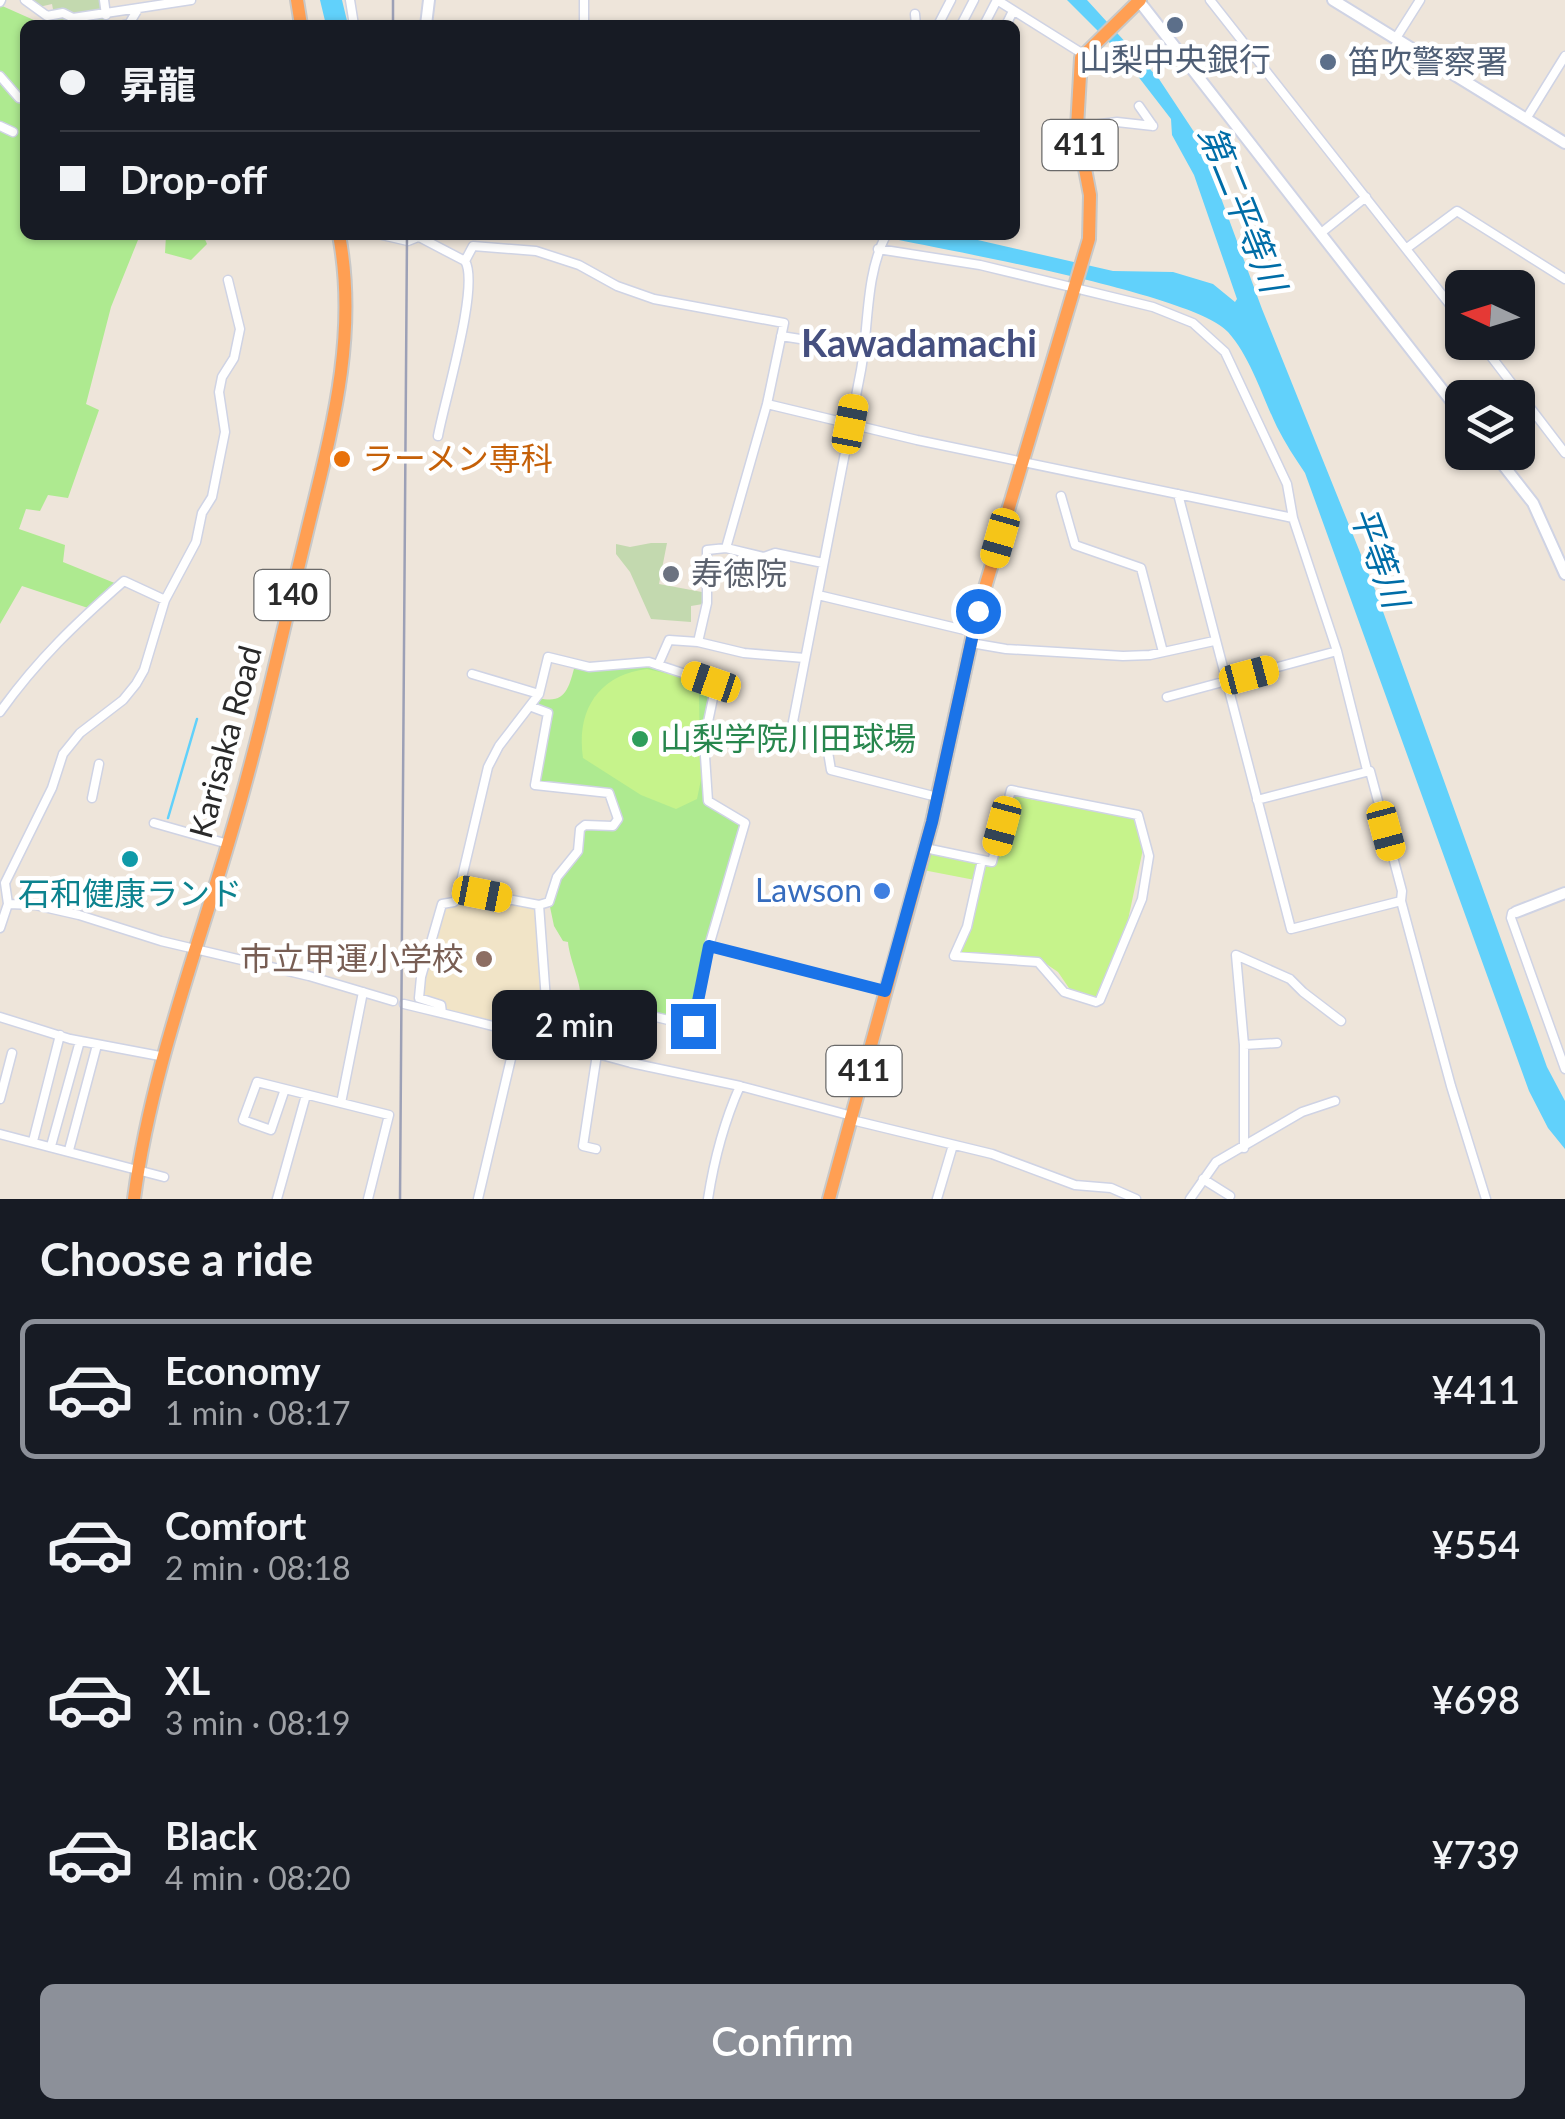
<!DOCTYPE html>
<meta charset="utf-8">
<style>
:root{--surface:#171b24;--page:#20242c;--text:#f1f3f6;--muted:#9ea1a6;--line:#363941;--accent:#8c9099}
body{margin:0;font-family:Lato,"Noto Sans JP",sans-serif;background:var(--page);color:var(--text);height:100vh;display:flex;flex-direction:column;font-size:38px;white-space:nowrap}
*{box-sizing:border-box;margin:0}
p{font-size:32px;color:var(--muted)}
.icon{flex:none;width:55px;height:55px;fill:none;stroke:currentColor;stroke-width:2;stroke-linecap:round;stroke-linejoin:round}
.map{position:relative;height:1199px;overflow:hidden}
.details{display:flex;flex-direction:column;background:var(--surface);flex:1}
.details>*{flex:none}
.guide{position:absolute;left:20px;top:20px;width:1000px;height:220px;border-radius:15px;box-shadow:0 2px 8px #0004;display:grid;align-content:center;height:220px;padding:0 40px;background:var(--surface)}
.needle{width:65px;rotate:274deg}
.buttons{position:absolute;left:1445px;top:270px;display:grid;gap:20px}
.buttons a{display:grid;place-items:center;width:90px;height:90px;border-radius:15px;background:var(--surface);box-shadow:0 2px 8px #0004;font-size:50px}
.end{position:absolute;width:45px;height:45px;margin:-22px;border:12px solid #1a73e8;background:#fff;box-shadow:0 0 0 5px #fff}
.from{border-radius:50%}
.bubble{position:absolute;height:70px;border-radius:15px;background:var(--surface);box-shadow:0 2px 8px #0004;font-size:32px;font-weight:600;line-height:70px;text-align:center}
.car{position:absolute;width:30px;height:60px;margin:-30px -15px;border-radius:12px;box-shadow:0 0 8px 2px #0007;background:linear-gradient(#f5c518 24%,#345 0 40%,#f5c518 0 76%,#345 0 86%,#f5c518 0)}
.guide b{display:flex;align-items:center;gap:35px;height:95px;font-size:38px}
.guide b+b{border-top:2px solid var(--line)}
.guide i{width:25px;height:25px;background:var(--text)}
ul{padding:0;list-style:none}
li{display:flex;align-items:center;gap:30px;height:140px;margin:0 20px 15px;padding:0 20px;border:5px solid transparent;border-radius:15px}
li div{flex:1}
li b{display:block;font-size:38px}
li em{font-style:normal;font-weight:600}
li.on{border-color:var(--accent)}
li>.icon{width:90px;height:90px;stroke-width:1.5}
h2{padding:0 40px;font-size:45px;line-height:120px}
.button{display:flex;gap:20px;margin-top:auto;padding:20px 40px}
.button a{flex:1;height:115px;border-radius:15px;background:var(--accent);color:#fff;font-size:40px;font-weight:600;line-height:115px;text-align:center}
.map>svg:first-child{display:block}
.education{fill:#f1e4c7}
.green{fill:#aeea90}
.cemetery{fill:#c3d9af}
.pitch{fill:#c6f38b}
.water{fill:#61d1fb}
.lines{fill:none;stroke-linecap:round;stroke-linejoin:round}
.stream{stroke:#61d1fb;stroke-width:2.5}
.street-casing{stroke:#cfd3e4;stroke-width:11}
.secondary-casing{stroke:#cfd3e4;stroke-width:14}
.highway-casing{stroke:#c8c8c8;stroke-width:16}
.street{stroke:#fff;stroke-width:8}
.secondary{stroke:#fff;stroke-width:10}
.highway{stroke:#ff9f53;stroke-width:12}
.rail{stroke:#9ca0b6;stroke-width:2.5}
.route{stroke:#1a73e8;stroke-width:12}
.service-dot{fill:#5c6f8a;stroke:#fff;stroke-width:4}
.food-dot{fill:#e8710a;stroke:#fff;stroke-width:4}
.worship-dot{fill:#6b7280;stroke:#fff;stroke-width:4}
.leisure-dot{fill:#2e9e5b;stroke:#fff;stroke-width:4}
.culture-dot{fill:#0f9aa8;stroke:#fff;stroke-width:4}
.shop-dot{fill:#3f7fe0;stroke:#fff;stroke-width:4}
.education-dot{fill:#8d6e63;stroke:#fff;stroke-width:4}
.labels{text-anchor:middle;stroke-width:9;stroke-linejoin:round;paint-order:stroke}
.shield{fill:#fff;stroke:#6a6a6a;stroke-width:2.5}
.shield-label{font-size:30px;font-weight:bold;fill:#2a2a2a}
.service-label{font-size:32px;fill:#4e5e75;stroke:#fff}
.food-label{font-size:32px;fill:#c56008;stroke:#fff;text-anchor:start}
.worship-label{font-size:32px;fill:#5b616d;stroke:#fff;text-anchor:start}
.leisure-label{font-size:32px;fill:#27864d;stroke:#fff;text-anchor:start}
.street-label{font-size:32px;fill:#2a2a2a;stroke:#fff}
.shop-label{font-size:32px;fill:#366cbe;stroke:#fff;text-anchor:end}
.culture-label{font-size:32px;fill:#0d838f;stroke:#fff}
.education-label{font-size:32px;fill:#785e54;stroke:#fff;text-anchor:end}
.water-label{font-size:35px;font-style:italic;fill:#006da7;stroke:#fff}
.quarter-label{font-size:38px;font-weight:bold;fill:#454f7f;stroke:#fff}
</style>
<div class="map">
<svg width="1565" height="1199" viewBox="0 0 1565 1199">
<rect width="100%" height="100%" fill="#eee5da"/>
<!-- education -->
<path class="education" d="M 459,890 L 539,905 L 546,1004 L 524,1007 L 517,1033 L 442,1013 L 441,1005 L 419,998 L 442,904 L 454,902 Z"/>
<!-- green -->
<path class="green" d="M 0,5 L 45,25 L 25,25 L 25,235 L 140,235 L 111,307 L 86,404 L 99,410 L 68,498 L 48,495 L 40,511 L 26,509 L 19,529 L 65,545 L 63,562 L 117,584 L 88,608 L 22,586 L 0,624 Z
M 166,235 L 203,235 L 207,244 L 191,260 L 165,253 Z
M 649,662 L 716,684 L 707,721 L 708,801 L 745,823 L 709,946 L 693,1026 L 649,1013 L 634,1044 L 577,1026 C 572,1012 578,1006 580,993 C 581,984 569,957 568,942 L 563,941 L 554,926 L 549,902 L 557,877 L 578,851 L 580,829 L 613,826 L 618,818 L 609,793 L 535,785 L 548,713 L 532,707 L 539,698 C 566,705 569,687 575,665 Z"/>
<!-- cemetery -->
<path class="cemetery" d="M 31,0 L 99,0 L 108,25 L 56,25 L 52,4 L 39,7 Z
M 651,543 L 667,543 L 659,584 L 702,592 L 703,604 L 691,606 L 691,622 L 651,619 L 630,572 L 616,554 L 616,544 L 630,547 Z"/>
<!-- pitch -->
<path class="pitch" d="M 647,669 L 678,676 L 699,692 L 700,763 L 704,765 L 697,799 L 676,809 L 641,795 L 583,758 C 576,711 598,675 647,669 Z
M 1013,796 L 1135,818 L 1143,849 L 1128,920 L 1099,999 L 1071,991 L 1058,972 L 1039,959 L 959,953 L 980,881 L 923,870 L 928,850 L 994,864 Z"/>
<!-- water -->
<path class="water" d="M 320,0 L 342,0 L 348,25 L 326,25 Z
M 1067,0 L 1087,0 L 1159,79 L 1200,141 L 1262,309 L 1376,592 L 1547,1067 L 1565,1101 L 1565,1149 L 1548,1128 L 1529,1091 L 1305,473 C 1295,458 1285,443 1277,427 C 1262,396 1251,358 1228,332 C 1192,293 939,249 875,235 L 956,235 L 1113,271 L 1173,272 L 1213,284 L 1235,302 L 1237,299 L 1194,175 L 1172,135 L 1171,119 L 1120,53 Z"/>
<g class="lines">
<!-- stream -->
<path class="stream" d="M 168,818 L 197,719"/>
<defs>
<path id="street" d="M 25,0 L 47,16 L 63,13 L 73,18 L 191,0
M 104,0 L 106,15
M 350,0 L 354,25
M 1210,0 L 1462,320
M 0,2 L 1,0
M 915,14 L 916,25
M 124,25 L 129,24 L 138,9
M 584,25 L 584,0
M 938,25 L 951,0
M 961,25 L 974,0
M 984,25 L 997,0 L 1083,54
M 1006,25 L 1013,11
M 1396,38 L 1420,0
M 0,76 L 19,98 L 25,99
M 1139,106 L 1153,126
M 1526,119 L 1565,56
M 0,126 L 13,132
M 1077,127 L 1117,122 L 1153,126
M 1321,233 L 1366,197
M 382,235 L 408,241 L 423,235
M 886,235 C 865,276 869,326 861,370 C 838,491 814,611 791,732 L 826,740 L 831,770 L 937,797
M 421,238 L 465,261 C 480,285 444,402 438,436
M 1407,248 L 1457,211 L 1565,279
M 465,261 L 473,246 L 536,251 L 579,265 L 617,286 L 654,299 L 784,323 L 767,404 L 726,548 L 707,550 L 707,603 L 698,642 L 669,640 L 658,665
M 781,336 L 864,349
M 1480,342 L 1565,453
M 767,404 L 917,440 L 1293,518 L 1287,484 L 1225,352 L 1193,323 L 1153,307 L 980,265 L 878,249
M 1178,494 L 1291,929 L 1401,901 L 1402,891 L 1370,771 L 1257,800
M 1061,496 L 1075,545 L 1141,568 L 1163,652
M 1293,518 L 1337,651 L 1367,770
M 726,548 L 764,557 L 775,553 L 823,563
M 818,595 L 973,632
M 698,642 L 744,653 L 805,658
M 971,643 L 1006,649 L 1123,656 L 1150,655 L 1214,641
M 472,674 L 539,694
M 1167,697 L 1337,651
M 532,707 L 548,713 L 535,785 L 609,793 L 618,819 L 613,826 L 585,825 L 580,829 L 578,851 L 557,877 L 549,902 L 539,905
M 0,712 C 37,660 76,623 124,581 L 165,600
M 92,798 L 99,764
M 154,823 L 228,844
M 925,848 L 992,862 L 1011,790 L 1138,815 L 1149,856 L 1142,899 L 1100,1000 L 1096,1002 L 1064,992 L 1038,962 L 954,956 L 967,927 L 982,860
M 1401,901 L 1451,1086 L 1486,1199
M 8,904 L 35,905 L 79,915 L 161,941 L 309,976 L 393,1001
M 1516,912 L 1512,913 L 1511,918 L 1565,1069
M 0,928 L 8,904 L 5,883 L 52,788 L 63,754 L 80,733 L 123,700 L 136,684 L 144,670 L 165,600 L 196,542 L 202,513 L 212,497 L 225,432 L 219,392 L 222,377 L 234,358 L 240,329 L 228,280
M 709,946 L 885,991
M 404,1004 C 480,1022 555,1042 631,1063 L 644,1017 L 652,1016 L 693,1026 L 709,946 L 745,823 L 708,801 L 704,741 L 716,684 L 649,662 L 589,667 L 548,657 L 539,694 L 499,746 L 488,767 L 459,890 L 539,905 L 549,1041
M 442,1013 L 441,1005 L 419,998 L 421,977 L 442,904 L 454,902 L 459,897 L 459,890
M 0,1017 L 70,1039 L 165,1057
M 1244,1045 L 1277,1043
M 631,1063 L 740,1086
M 285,1089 L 271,1130 L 243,1120 L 257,1082 L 389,1115 L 368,1199
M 0,1099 L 12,1053
M 341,1103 L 363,992
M 0,1134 L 164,1177
M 33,1141 L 60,1035
M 51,1146 L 80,1041
M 1244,1148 L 1244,1045 L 1236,955 L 1290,979 L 1303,992 L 1341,1021
M 596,1149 L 583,1146 L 597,1054
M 69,1150 L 97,1045
M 1203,1179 L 1230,1196
M 277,1199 L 306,1095
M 478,1199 L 517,1033
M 708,1199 C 714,1160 724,1122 740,1086 L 852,1116 L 856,1121 L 992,1154 L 1075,1185 L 1111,1188 L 1136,1199
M 937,1199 L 953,1145
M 1190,1199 L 1216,1162 L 1302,1112 L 1335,1101"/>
<path id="secondary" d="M 1333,0 L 1565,143
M 1139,1 L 1462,415
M 426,25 L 429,0
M 1493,452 L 1533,503 L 1565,574
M 1516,912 L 1565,893"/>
<path id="highway" d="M 297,0 L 301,25
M 134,1199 C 150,1075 196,954 231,834 C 260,737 281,638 305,540 C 329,439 359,340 339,235
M 829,1199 L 932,822 L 978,611 L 1089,239 L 1090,195 L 1077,127 L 1081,58 L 1140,0"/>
</defs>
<!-- street casing -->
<use href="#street" class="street-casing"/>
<!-- secondary casing -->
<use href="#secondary" class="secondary-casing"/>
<!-- highway casing -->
<use href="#highway" class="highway-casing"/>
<!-- street -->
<use href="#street" class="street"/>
<!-- secondary -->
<use href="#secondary" class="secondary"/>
<!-- highway -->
<use href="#highway" class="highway"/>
<!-- rail -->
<path class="rail" d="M 393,0 L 393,25
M 400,1199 L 407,235"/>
</g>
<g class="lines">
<!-- route -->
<path class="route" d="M 693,1026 L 709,946 L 885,991 L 932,822 L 978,611"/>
</g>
<!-- markers -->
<g class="service-dot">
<circle cx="1175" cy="25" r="10"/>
<circle cx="1328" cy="62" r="10"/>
</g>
<circle class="food-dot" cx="342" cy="459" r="10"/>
<circle class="worship-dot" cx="671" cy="574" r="10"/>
<circle class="leisure-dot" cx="640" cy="739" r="10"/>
<circle class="culture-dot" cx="130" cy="859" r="10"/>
<circle class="shop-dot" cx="882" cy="891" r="10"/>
<circle class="education-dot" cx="484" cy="959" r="10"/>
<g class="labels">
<!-- shield labels -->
<g class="shield">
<rect x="1042.5" y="120" width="75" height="50" rx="8"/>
<rect x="254.5" y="570" width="75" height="50" rx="8"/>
<rect x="826.5" y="1046" width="75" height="50" rx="8"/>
</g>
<g class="shield-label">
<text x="1080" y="155">411</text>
<text x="292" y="605">140</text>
<text x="864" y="1081">411</text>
</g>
<!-- service labels -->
<g class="service-label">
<text x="1175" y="71">山梨中央銀行</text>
<text x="1348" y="73" text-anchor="start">笛吹警察署</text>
</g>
<!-- food labels -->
<g class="food-label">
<text x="362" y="470">ラーメン専科</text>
</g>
<!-- worship labels -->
<g class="worship-label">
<text x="691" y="585">寿徳院</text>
</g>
<!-- leisure labels -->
<g class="leisure-label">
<text x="660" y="750">山梨学院川田球場</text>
</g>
<!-- street labels -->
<g class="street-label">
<text transform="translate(226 742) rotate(-75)" y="11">Karisaka Road</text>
</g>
<!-- shop labels -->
<g class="shop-label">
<text x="862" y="902">Lawson</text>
</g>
<!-- culture labels -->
<g class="culture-label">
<text x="130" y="905">石和健康ランド</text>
</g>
<!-- education labels -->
<g class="education-label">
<text x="464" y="970">市立甲運小学校</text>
</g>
<!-- water labels -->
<g class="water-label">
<text transform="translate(1242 209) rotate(68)" y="12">第二平等川</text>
<text transform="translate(1379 557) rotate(70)" y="12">平等川</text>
</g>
<!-- quarter labels -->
<g class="quarter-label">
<text x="919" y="357">Kawadamachi</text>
</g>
</g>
</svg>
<div class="buttons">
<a><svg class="needle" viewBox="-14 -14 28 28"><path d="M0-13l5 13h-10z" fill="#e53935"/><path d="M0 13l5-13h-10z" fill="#9ea1a6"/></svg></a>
<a><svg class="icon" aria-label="layers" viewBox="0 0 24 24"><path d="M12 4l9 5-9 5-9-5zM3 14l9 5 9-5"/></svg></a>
</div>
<i class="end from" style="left:978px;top:611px"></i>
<i class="end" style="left:693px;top:1026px"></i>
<div class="bubble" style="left:492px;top:990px;width:165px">2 min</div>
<i class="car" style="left:850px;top:424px;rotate:11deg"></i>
<i class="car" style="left:1000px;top:538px;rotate:196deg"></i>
<i class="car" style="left:1249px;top:675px;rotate:75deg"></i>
<i class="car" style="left:711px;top:682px;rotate:289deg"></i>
<i class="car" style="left:1002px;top:826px;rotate:195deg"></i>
<i class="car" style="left:1386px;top:831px;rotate:165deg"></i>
<i class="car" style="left:482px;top:894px;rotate:101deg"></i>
<div class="guide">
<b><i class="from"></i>昇龍</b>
<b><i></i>Drop-off</b>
</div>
</div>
<section class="details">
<h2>Choose a ride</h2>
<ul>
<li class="on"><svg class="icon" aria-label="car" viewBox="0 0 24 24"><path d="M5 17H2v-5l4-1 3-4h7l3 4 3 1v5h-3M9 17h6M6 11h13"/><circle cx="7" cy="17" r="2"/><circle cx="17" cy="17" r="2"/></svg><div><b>Economy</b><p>1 min · 08:17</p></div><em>¥411</em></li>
<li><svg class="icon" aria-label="car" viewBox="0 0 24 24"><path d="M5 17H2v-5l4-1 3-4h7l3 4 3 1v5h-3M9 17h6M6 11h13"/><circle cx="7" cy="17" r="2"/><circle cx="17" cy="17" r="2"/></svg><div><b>Comfort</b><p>2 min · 08:18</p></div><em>¥554</em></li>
<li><svg class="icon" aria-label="car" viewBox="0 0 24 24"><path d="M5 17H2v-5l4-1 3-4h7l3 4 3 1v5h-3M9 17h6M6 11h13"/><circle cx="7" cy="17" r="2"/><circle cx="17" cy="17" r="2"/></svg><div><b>XL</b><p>3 min · 08:19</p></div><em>¥698</em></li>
<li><svg class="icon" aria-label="car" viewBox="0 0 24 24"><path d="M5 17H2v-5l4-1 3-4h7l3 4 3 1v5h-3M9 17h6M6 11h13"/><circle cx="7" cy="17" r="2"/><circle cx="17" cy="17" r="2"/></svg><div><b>Black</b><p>4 min · 08:20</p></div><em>¥739</em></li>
</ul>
<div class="button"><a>Confirm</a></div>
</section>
